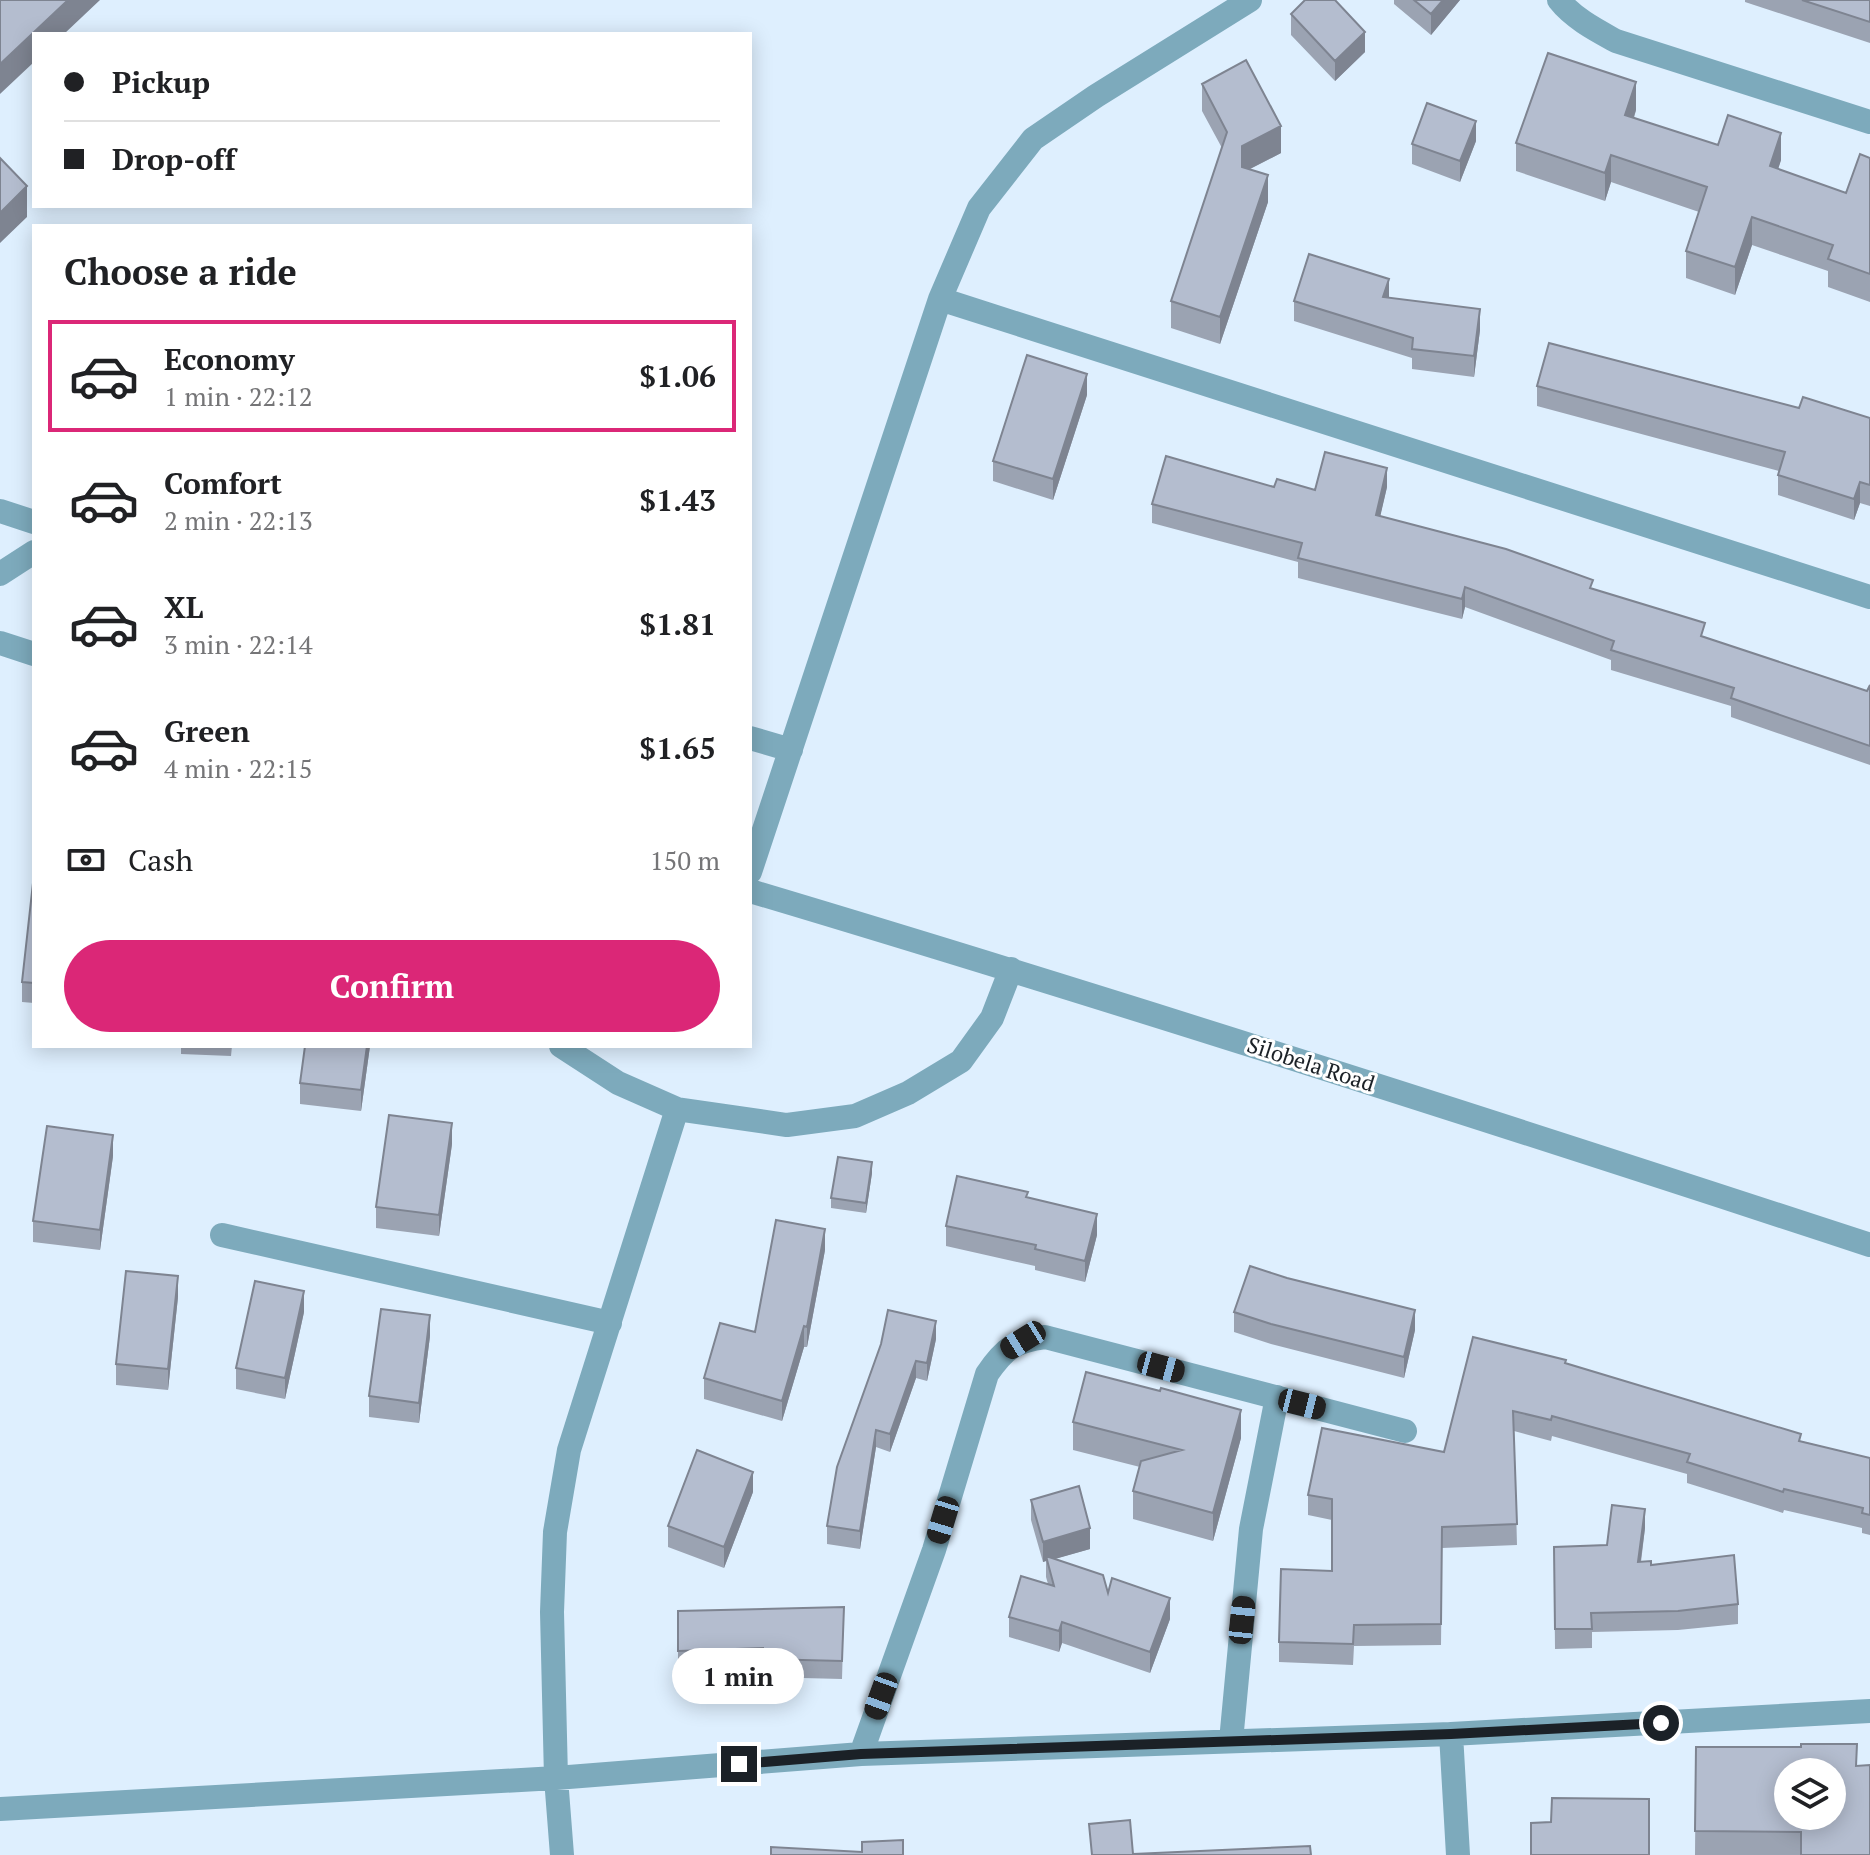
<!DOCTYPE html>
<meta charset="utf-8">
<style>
:root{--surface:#fff;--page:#f2f2f2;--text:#202124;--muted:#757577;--line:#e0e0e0;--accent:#db2777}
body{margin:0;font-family:"PT Serif",serif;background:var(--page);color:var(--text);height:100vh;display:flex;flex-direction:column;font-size:30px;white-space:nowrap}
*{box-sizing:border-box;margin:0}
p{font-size:26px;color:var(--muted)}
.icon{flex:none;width:44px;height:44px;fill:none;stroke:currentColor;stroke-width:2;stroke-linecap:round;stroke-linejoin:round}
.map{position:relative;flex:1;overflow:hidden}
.panel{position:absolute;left:32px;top:224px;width:720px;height:824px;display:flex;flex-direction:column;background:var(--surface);border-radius:0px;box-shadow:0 4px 20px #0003}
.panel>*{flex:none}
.banner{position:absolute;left:32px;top:32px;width:720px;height:176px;border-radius:0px;box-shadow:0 4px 20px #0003;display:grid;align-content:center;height:176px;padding:0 32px;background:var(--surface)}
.fabs{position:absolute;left:1774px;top:1758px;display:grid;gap:16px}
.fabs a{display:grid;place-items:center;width:72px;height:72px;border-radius:50%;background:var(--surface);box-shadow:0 4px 20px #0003;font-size:40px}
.end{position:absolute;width:36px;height:36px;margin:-18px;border:10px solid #1b2127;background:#fff;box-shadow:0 0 0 4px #fff}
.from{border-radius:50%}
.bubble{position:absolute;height:56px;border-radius:28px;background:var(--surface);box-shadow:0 4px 20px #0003;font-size:26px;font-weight:700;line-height:56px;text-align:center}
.car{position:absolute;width:24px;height:48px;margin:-24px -12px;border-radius:10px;box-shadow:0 0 6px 2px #0007;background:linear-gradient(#222 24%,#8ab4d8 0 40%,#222 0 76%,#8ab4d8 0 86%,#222 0)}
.banner b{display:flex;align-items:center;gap:28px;height:76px;font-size:30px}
.banner b+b{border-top:2px solid var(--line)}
.banner i{width:20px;height:20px;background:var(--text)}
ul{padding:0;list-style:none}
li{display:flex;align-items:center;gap:24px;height:112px;margin:0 16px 12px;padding:0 16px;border:4px solid transparent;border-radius:0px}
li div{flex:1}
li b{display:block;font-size:30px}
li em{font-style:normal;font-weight:700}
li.active{border-color:var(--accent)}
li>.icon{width:72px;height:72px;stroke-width:1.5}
h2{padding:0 32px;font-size:36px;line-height:96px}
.pay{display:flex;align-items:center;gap:20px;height:88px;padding:0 32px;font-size:30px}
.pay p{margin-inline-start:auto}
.action{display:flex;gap:16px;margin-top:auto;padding:16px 32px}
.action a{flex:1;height:92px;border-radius:48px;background:var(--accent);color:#fff;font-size:32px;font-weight:700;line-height:92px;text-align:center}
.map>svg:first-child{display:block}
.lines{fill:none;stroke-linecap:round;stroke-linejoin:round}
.minor{stroke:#7daabc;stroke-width:24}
.wall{fill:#9ba3b2}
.shaded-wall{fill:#7e8491}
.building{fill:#b4bdcf;stroke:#7e8491;stroke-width:2;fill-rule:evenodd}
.route{stroke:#1b2127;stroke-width:10}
.labels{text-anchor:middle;stroke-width:6;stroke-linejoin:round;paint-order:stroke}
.street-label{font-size:22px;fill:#1b2127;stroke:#fff}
</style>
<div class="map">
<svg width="1870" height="1855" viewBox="0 0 1870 1855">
<rect width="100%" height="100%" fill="#deeffe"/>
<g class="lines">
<!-- minor -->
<path class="minor" d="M 1559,0 C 1573,18 1596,30 1616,41 L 1870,122
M 940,299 L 1870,597
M 0,511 L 34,522
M 0,574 L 34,552
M 0,643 L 34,654
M 750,738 L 791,750
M 750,872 L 940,299 L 979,208 L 1033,139 L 1096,96 L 1250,0
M 750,891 C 1125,1003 1498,1123 1870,1245
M 561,1046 L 618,1083 L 677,1109 L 787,1125 L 855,1116 L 908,1093 L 961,1061 L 992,1018 L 1011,969
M 222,1235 L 610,1323
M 1451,1734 L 1458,1855
M 1231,1741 L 1251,1529 L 1277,1397
M 861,1754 L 934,1550 L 987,1374 C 1004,1349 1014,1341 1045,1337 L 1405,1431
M 0,1809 L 556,1778 L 861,1754 L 1451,1734 L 1870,1711
M 562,1855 L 556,1778 L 552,1612 L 555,1532 L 569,1450 L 677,1109"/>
</g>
<!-- wall -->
<path class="wall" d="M 1394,0 L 1460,0 L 1431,35 L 1394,4 Z
M 1745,0 L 1870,0 L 1870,43 L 1745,2 Z
M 1291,14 L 1365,52 L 1335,81 L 1291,35 Z
M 1202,84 L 1281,153 L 1250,169 L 1268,202 L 1220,344 L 1171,328 L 1171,301 L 1222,148 L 1202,111 Z
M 1636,110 L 1634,118 L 1718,145 L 1781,160 L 1778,169 L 1846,193 L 1870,158 L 1870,302 L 1828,287 L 1828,271 L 1752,245 L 1735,295 L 1686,278 L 1686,251 L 1699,212 L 1611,182 L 1605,201 L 1516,171 L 1516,143 Z
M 1476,141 L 1460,182 L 1412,164 L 1412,144 Z
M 1389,297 L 1480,330 L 1474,377 L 1412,369 L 1412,358 L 1294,321 L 1294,301 Z
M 1537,386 L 1799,408 L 1870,418 L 1870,506 L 1860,503 L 1854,520 L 1778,495 L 1778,475 L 1779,471 L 1537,406 Z
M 1087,395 L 1053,500 L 993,481 L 993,461 Z
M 1274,487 L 1315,490 L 1387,487 L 1380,516 L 1593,589 L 1705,637 L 1867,691 L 1870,685 L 1870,765 L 1731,717 L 1731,706 L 1611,670 L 1611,660 L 1465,607 L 1462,619 L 1298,578 L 1298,562 L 1152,523 L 1152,504 Z
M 34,883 L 34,1003 L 22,1002 L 22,982 Z
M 181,1046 L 232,1046 L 231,1056 L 181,1054 Z
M 305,1046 L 370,1046 L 361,1111 L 300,1104 L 300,1083 Z
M 452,1144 L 439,1236 L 376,1228 L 376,1207 Z
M 113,1156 L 100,1250 L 33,1242 L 33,1221 Z
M 872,1173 L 866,1213 L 831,1208 L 831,1198 Z
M 1028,1197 L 1097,1235 L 1085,1282 L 1035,1270 L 1035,1266 L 946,1246 L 946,1226 Z
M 825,1250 L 807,1347 L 804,1347 L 782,1421 L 704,1399 L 704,1378 L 755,1332 Z
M 178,1297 L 168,1390 L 116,1385 L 116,1364 Z
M 304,1312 L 285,1399 L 236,1389 L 236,1368 Z
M 1234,1312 L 1415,1330 L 1404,1378 L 1271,1344 L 1234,1332 Z
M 430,1336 L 419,1423 L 369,1417 L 369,1396 Z
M 936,1339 L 927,1381 L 916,1378 L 890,1452 L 876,1447 L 860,1549 L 827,1544 L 827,1526 L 881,1344 Z
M 1566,1364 L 1801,1441 L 1870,1458 L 1870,1535 L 1862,1533 L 1862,1528 L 1784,1510 L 1783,1513 L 1687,1483 L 1687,1474 L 1552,1436 L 1551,1441 L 1514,1431 L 1517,1545 L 1442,1548 L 1441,1645 L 1354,1646 L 1353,1665 L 1279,1662 L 1279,1642 L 1332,1571 L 1332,1520 L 1308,1515 L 1308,1495 L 1444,1452 Z
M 1160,1391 L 1241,1438 L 1213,1541 L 1133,1519 L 1133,1491 L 1140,1467 L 1073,1450 L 1073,1422 Z
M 753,1492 L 724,1568 L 668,1547 L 668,1526 Z
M 1031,1500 L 1090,1549 L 1054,1559 L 1108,1593 L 1170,1619 L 1150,1673 L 1062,1643 L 1059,1652 L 1009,1637 L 1009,1617 L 1048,1584 L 1046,1577 L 1046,1561 L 1043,1562 L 1031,1520 Z
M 1645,1528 L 1641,1562 L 1651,1565 L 1738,1604 L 1738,1624 L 1678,1630 L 1592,1632 L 1592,1648 L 1555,1649 L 1554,1547 L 1607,1545 Z
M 844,1607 L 842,1679 L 763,1677 L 763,1666 L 678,1669 L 678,1611 Z
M 1696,1747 L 1857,1766 L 1870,1855 L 1695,1855 Z"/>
<!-- shaded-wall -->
<path class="shaded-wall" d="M 68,0 L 100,0 L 64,34 L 34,34 L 34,62 L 0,94 L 0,64 Z
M 1443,0 L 1460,0 L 1431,35 L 1431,14 Z
M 1365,32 L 1365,52 L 1335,81 L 1335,61 Z
M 1636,82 L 1636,110 L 1625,143 L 1625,115 Z
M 1476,121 L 1476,141 L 1460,182 L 1460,161 Z
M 1281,126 L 1281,153 L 1242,173 L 1242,146 Z
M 1781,133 L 1781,160 L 1770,194 L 1770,166 Z
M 1611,155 L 1611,182 L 1605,201 L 1605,173 Z
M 1268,175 L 1268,202 L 1220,344 L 1220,317 Z
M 27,186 L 27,217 L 0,243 L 0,213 Z
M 1752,217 L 1752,245 L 1735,295 L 1735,267 Z
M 1389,279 L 1389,300 L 1383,297 Z
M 1480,309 L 1480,330 L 1474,377 L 1474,356 Z
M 1087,374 L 1087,395 L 1053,500 L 1053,479 Z
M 1387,468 L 1387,487 L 1376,535 L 1376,515 Z
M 1860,482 L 1860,503 L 1854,520 L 1854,499 Z
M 1465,587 L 1465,607 L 1462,619 L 1462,599 Z
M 367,1046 L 370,1046 L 361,1111 L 361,1090 Z
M 452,1123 L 452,1144 L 439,1236 L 439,1215 Z
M 113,1135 L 113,1156 L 100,1250 L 100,1230 Z
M 872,1162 L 872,1173 L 866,1213 L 866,1203 Z
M 1097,1214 L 1097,1235 L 1085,1282 L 1085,1261 Z
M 825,1229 L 825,1250 L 807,1347 L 807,1327 Z
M 178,1276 L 178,1297 L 168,1390 L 168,1369 Z
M 304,1291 L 304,1312 L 285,1399 L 285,1378 Z
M 1415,1310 L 1415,1330 L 1404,1378 L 1404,1357 Z
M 430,1315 L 430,1336 L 419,1423 L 419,1403 Z
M 936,1321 L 936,1339 L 927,1381 L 927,1363 Z
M 804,1326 L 804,1347 L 782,1421 L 782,1401 Z
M 916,1361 L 916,1378 L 890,1452 L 890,1434 Z
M 1241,1410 L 1241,1438 L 1213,1541 L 1213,1513 Z
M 876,1430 L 876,1447 L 860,1549 L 860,1531 Z
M 753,1472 L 753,1492 L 724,1568 L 724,1547 Z
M 1645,1509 L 1645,1528 L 1638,1581 L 1638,1562 Z
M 1090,1528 L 1090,1549 L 1048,1561 L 1046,1556 L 1046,1561 L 1043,1562 L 1043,1542 Z
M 1170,1598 L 1170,1619 L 1150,1673 L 1150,1652 Z
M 1062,1622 L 1062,1643 L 1059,1652 L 1059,1631 Z"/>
<!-- building -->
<path class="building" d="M 0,0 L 68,0 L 0,64 Z
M 1305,0 L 1335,0 L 1365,32 L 1335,61 L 1291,14 Z
M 1414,0 L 1443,0 L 1431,14 Z
M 1802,0 L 1870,0 L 1870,22 Z
M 1548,53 L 1636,82 L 1625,115 L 1718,145 L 1728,115 L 1781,133 L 1770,166 L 1846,193 L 1860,154 L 1870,158 L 1870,274 L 1828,259 L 1833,245 L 1752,217 L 1735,267 L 1686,251 L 1707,187 L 1611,155 L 1605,173 L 1516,143 Z
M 1246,60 L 1281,126 L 1242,146 L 1242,167 L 1268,175 L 1220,317 L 1171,301 L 1227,132 L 1202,84 Z
M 1427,103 L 1476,121 L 1460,161 L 1412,144 Z
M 0,158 L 27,186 L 0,213 Z
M 1309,254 L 1389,279 L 1383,297 L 1480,309 L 1474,356 L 1412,349 L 1413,338 L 1294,301 Z
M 1549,343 L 1799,408 L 1803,397 L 1870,418 L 1870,485 L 1860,482 L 1854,499 L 1778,475 L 1785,452 L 1537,386 Z
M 1027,355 L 1087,374 L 1053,479 L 993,461 Z
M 1325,452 L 1387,468 L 1376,515 L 1506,549 L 1593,580 L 1590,588 L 1705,623 L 1701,636 L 1867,691 L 1870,685 L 1870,746 L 1731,698 L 1734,688 L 1611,650 L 1614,641 L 1465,587 L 1462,599 L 1298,558 L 1302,543 L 1152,504 L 1166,456 L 1274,487 L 1277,479 L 1315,490 Z
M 33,883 L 34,883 L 34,983 L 22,982 Z
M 305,1046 L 367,1046 L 361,1090 L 300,1083 Z
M 389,1115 L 452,1123 L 439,1215 L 376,1207 Z
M 47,1126 L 113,1135 L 100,1230 L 33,1221 Z
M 838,1157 L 872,1162 L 866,1203 L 831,1198 Z
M 957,1176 L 1028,1192 L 1026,1197 L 1097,1214 L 1085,1261 L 1035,1249 L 1036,1245 L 946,1226 Z
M 776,1220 L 825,1229 L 807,1327 L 804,1326 L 782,1401 L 704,1378 L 720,1323 L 755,1332 Z
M 1250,1266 L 1287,1278 L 1415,1310 L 1404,1357 L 1271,1324 L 1234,1312 Z
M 126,1271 L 178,1276 L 168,1369 L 116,1364 Z
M 255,1281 L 304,1291 L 285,1378 L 236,1368 Z
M 381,1309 L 430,1315 L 419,1403 L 369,1396 Z
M 888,1310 L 936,1321 L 927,1363 L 916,1361 L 890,1434 L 876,1430 L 860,1531 L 827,1526 L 837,1467 L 881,1344 Z
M 1473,1337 L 1566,1360 L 1565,1363 L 1801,1434 L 1799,1441 L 1870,1458 L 1870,1515 L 1862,1513 L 1863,1508 L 1784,1489 L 1783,1492 L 1687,1462 L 1690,1454 L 1552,1416 L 1551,1420 L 1513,1411 L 1517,1524 L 1442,1527 L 1441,1624 L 1354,1625 L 1353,1644 L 1279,1642 L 1281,1569 L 1332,1571 L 1332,1499 L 1308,1495 L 1322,1428 L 1444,1452 Z
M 1086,1372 L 1160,1391 L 1161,1388 L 1241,1410 L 1213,1513 L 1133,1491 L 1141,1461 L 1182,1450 L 1073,1422 Z
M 697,1450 L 753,1472 L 724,1547 L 668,1526 Z
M 1079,1486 L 1090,1528 L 1043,1542 L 1031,1500 Z
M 1612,1505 L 1645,1509 L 1638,1562 L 1651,1561 L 1651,1565 L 1734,1555 L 1738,1604 L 1678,1611 L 1591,1613 L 1592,1629 L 1555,1629 L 1554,1547 L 1607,1545 Z
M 1046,1556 L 1103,1575 L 1108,1593 L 1112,1578 L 1170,1598 L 1150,1652 L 1062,1622 L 1059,1631 L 1009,1617 L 1021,1576 L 1054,1586 Z
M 844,1607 L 842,1661 L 763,1659 L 763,1648 L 678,1651 L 678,1611 Z
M 1801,1744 L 1857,1744 L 1856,1766 L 1870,1765 L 1870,1855 L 1801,1855 L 1801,1832 L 1695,1831 L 1696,1747 L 1801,1747 ZM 1788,1772 L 1832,1772 L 1832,1816 L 1788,1816 Z
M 1552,1798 L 1649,1799 L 1649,1855 L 1531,1855 L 1531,1823 L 1551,1822 Z
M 1130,1820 L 1133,1854 L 1310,1846 L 1311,1855 L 1092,1855 L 1089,1824 Z
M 903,1840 L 903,1855 L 771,1855 L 771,1847 L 862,1852 L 862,1842 Z"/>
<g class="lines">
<!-- route -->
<path class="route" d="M 739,1764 L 861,1754 L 1451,1734 L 1661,1723"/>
</g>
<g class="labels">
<!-- street labels -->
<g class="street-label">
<text transform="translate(1311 1064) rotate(18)" y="8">Silobela Road</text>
</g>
</g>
</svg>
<div class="fabs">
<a><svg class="icon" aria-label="layers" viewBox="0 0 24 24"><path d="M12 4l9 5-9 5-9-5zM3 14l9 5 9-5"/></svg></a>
</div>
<i class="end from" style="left:1661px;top:1723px"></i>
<i class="end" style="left:739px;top:1764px"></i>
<div class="bubble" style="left:672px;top:1648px;width:132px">1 min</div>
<i class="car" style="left:1023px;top:1340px;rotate:238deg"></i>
<i class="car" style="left:1161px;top:1367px;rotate:105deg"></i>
<i class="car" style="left:1302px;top:1404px;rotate:104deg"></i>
<i class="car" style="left:943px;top:1520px;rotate:197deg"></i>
<i class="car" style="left:1242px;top:1620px;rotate:6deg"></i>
<i class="car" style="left:881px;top:1696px;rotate:200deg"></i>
<div class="banner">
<b><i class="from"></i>Pickup</b>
<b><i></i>Drop-off</b>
</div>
<section class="panel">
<h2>Choose a ride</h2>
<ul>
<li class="active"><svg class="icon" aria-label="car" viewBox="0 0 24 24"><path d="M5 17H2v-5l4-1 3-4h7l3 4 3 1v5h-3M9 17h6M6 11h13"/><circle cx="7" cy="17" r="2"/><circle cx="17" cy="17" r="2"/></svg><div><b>Economy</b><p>1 min · 22:12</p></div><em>$1.06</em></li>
<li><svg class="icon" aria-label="car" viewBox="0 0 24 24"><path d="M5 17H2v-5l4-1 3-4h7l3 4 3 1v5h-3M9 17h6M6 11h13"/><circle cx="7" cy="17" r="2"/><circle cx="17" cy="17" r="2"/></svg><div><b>Comfort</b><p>2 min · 22:13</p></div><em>$1.43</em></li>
<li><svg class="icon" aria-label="car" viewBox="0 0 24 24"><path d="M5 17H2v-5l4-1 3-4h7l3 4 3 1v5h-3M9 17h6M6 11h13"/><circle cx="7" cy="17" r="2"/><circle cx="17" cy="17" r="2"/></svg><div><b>XL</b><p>3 min · 22:14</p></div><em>$1.81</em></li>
<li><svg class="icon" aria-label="car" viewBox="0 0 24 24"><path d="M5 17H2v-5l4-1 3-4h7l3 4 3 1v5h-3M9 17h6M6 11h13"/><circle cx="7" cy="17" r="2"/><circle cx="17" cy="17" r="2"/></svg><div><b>Green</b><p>4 min · 22:15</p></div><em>$1.65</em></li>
</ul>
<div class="pay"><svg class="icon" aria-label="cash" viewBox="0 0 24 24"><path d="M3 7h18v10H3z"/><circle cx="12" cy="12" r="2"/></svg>Cash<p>150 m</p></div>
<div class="action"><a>Confirm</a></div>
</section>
</div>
